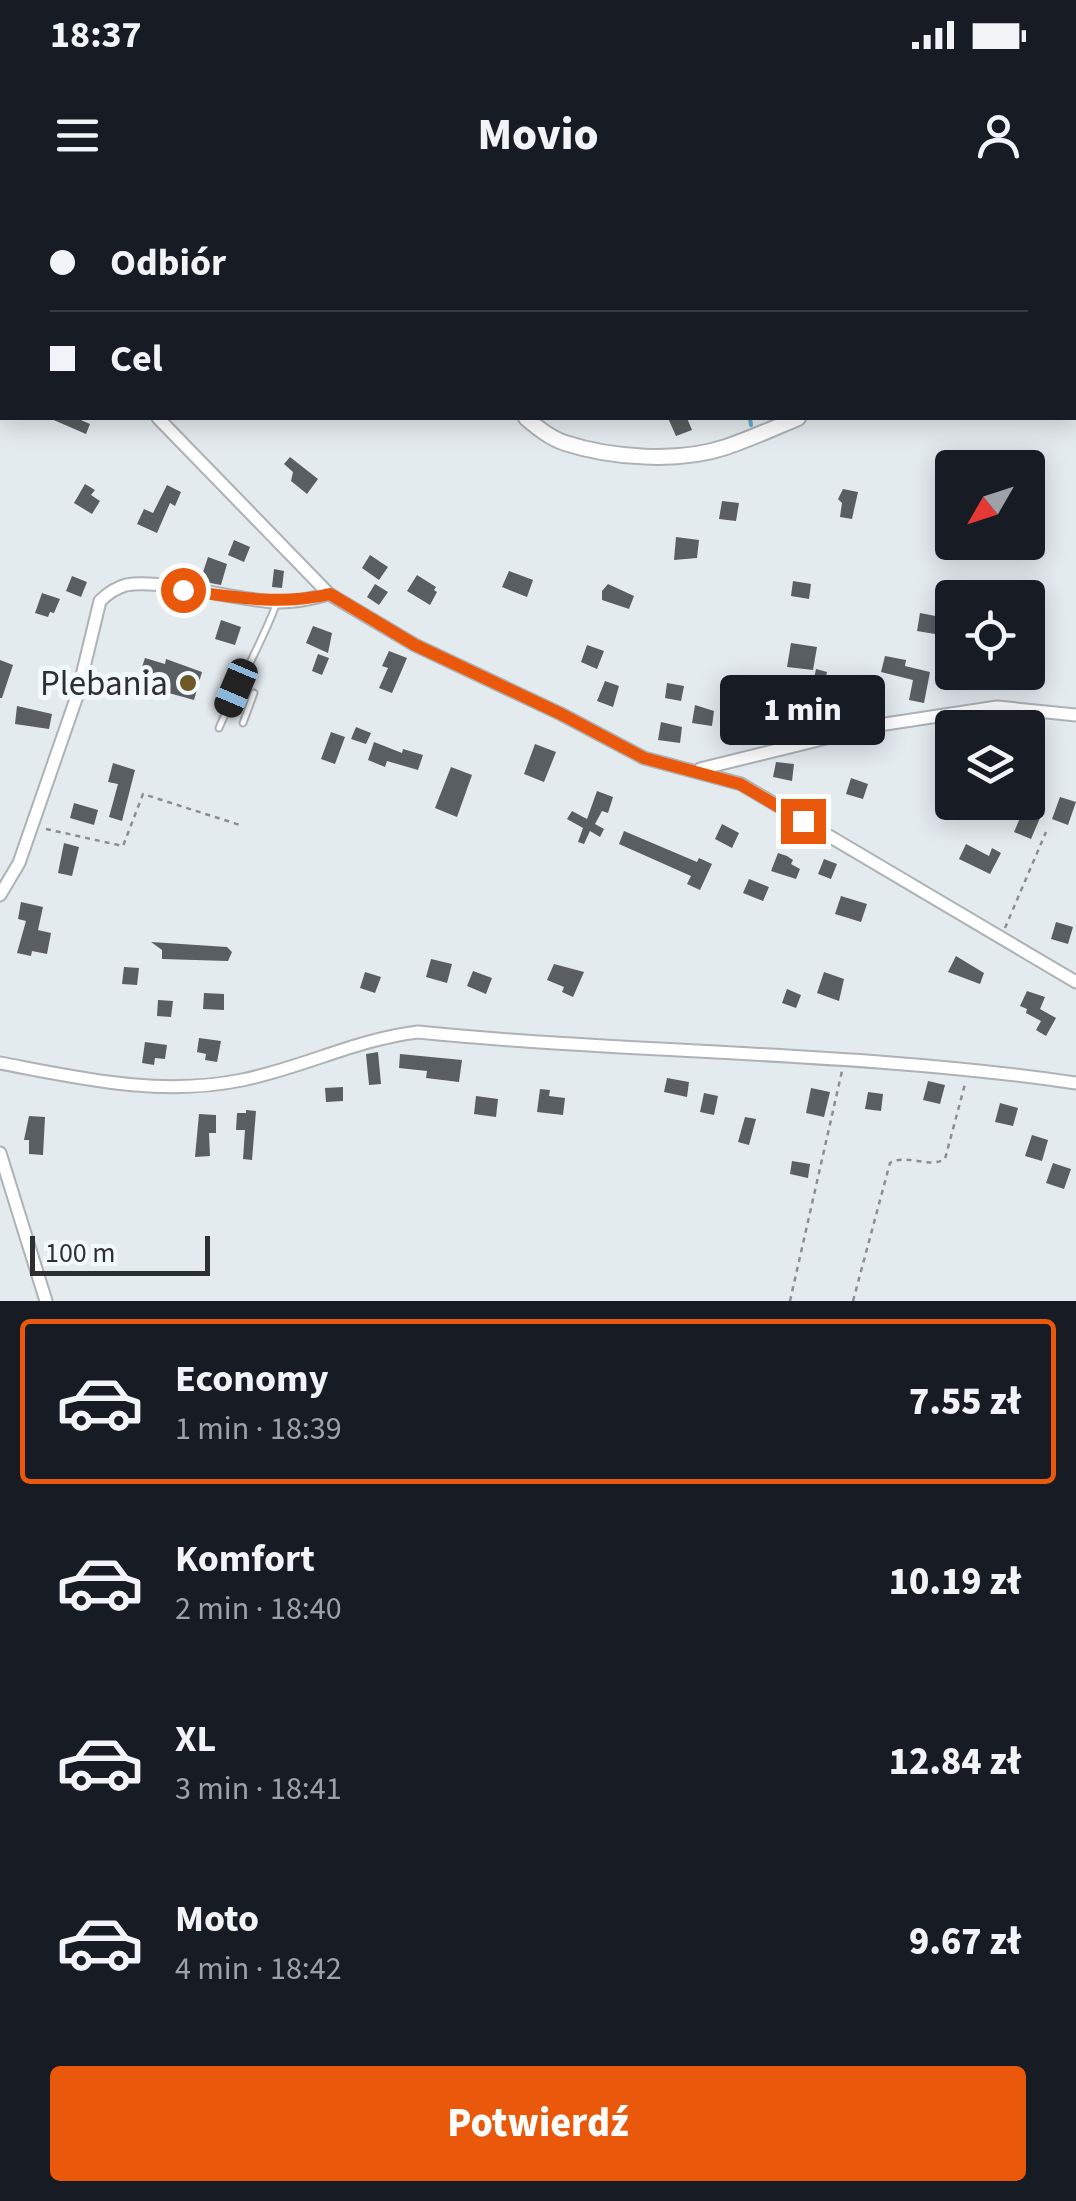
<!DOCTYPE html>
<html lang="pl">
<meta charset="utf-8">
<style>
:root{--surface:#171b24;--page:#242831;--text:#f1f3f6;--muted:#9ea1a6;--line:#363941;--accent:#ea580c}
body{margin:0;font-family:"Source Sans 3",sans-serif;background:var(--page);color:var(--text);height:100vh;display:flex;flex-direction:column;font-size:38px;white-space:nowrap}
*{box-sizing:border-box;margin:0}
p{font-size:32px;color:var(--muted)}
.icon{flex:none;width:55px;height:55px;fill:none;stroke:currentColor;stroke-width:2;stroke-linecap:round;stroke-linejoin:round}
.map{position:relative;height:1101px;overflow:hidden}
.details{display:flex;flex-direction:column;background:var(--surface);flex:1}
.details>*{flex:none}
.top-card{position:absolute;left:0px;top:0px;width:1078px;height:220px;box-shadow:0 5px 25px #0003;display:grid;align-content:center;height:220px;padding:0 50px;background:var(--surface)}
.needle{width:65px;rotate:231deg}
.tools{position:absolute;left:935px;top:250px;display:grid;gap:20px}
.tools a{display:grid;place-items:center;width:110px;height:110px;border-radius:10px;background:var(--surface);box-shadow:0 5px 25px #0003;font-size:50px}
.scale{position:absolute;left:30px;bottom:25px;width:180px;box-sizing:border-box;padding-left:10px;border:5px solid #2d2f31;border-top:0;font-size:28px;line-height:35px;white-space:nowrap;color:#2d2f31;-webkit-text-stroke:8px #f1f9fd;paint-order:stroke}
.end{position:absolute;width:45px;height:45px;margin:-22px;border:12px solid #ea580c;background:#fff;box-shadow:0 0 0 5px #fff}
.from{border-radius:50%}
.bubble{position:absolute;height:70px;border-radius:10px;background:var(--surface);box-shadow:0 5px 25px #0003;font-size:32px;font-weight:800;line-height:70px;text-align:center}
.car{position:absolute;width:30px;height:60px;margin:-30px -15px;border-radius:12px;box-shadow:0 0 8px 2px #0007;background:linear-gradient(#222 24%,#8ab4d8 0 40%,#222 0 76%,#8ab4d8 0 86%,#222 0)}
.top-card b{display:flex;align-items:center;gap:35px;height:95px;font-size:38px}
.top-card b+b{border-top:2px solid var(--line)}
.top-card i{width:25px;height:25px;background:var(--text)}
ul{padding:18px 0 0;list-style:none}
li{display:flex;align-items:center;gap:30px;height:165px;margin:0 20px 15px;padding:0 30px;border:5px solid transparent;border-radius:10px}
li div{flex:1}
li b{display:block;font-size:38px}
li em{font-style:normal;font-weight:800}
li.on{border-color:var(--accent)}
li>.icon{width:90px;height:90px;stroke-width:1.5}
.action{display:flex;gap:20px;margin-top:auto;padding:20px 50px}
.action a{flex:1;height:115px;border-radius:10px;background:var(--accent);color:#fff;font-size:40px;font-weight:800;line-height:115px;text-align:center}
.status{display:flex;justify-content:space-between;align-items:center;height:70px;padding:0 50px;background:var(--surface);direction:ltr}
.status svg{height:28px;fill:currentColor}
header{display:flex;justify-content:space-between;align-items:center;height:130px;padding:0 50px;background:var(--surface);font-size:45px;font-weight:800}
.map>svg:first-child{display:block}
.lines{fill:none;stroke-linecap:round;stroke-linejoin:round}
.stream{stroke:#62acd4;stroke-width:4}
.building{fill:#585e61}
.service-casing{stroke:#acb2b6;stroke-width:9}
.minor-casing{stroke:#acb2b6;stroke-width:15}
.tertiary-casing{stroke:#acb2b6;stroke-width:18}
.path{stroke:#8a8e92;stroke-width:2.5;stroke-dasharray:5 5;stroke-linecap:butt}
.service{stroke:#fff;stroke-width:5}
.minor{stroke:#fff;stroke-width:11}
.tertiary{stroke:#fff;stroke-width:14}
.route{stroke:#ea580c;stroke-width:12}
.poi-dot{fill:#6f5828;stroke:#f1f9fd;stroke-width:4}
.labels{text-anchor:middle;stroke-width:10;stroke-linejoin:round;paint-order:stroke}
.poi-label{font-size:35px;fill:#2d2f31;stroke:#f1f9fd;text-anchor:end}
</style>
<div class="status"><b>18:37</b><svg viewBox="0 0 49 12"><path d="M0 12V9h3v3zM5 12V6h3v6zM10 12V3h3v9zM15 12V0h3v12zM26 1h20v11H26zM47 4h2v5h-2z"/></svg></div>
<header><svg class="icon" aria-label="menu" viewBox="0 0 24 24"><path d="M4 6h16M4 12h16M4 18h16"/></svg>Movio<svg class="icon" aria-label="person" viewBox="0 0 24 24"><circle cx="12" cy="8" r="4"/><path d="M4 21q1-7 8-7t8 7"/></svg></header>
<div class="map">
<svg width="1076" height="1101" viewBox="0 0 1076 1101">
<rect width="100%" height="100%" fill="#e4ebef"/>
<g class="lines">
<!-- stream -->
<path class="stream" d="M 640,0 L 641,2
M 750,218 L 751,225"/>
</g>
<!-- building -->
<path class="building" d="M 49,218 L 76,218 L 90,224 L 86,234 Z
M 668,218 L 687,218 L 692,230 L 676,236 Z
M 290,257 L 318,279 L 307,294 L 291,281 L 293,272 L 284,264 Z
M 85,284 L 95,290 L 91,295 L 100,301 L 92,314 L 74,303 Z
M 167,285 L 181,292 L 175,306 L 170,303 L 157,333 L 137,324 L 144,309 L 153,313 Z
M 843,289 L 858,292 L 852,319 L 840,317 L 842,303 L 838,299 Z
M 722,301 L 739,303 L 736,321 L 719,319 Z
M 676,337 L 699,340 L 697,358 L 674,360 Z
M 234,340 L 250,347 L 244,362 L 228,355 Z
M 370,355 L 388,367 L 379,380 L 362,368 Z
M 208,357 L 227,364 L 221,385 L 200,381 Z
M 274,369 L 284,371 L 282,388 L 272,387 Z
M 509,371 L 533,380 L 527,397 L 502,387 Z
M 417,375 L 436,387 L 434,390 L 437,392 L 430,405 L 407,391 Z
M 72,376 L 87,382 L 81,397 L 66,391 Z
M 793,381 L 811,384 L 809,399 L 791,396 Z
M 375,384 L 388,392 L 379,405 L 367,397 Z
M 608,384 L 634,396 L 629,409 L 602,400 L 602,391 Z
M 42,393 L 60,399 L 54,413 L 50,412 L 48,417 L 35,413 Z
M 920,413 L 946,418 L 944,430 L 935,428 L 935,434 L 917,431 Z
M 221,420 L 241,427 L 235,445 L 215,439 Z
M 313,426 L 332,433 L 328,453 L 306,443 Z
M 791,443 L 817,447 L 813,470 L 787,467 Z
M 587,445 L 604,451 L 597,469 L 581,462 Z
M 389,451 L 407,458 L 392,493 L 379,488 L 388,468 L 382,466 Z
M 318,454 L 329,458 L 322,475 L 312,471 Z
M 885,456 L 906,460 L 905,466 L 930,472 L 924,503 L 909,500 L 913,480 L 881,472 Z
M 145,458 L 165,464 L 166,459 L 202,472 L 194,500 L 158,490 L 159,486 L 138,479 Z
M 0,460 L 13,465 L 2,498 L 0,498 Z
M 816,469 L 827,472 L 821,500 L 810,498 Z
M 1001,472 L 1034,472 L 1032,483 L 1000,477 Z
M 605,481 L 619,486 L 613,507 L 597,501 Z
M 667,483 L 684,486 L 681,501 L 665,498 Z
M 738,487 L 759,489 L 757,515 L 737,513 Z
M 695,505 L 714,511 L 712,526 L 692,523 Z
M 17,506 L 52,514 L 49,529 L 15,524 Z
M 661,522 L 682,527 L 680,543 L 658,540 Z
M 356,527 L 371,533 L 366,544 L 351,539 Z
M 331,532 L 345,537 L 335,564 L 321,559 Z
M 374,542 L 402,553 L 403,549 L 423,555 L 418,570 L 387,561 L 385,567 L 368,560 Z
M 535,544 L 556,552 L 544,582 L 524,574 Z
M 776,562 L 794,564 L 792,581 L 773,577 Z
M 113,563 L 135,570 L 122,621 L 109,617 L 118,584 L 108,582 Z
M 451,567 L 472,575 L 457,617 L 435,608 Z
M 851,578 L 868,584 L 863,599 L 846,594 Z
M 597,591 L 613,597 L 608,613 L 602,611 L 595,624 L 604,629 L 600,637 L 590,631 L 584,644 L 578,642 L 583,628 L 567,619 L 572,611 L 587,619 Z
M 1060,597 L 1076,602 L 1068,625 L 1052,619 Z
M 74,603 L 98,610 L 94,625 L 70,618 Z
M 1023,611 L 1040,618 L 1031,639 L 1014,632 Z
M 722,624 L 739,633 L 732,648 L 715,639 Z
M 624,631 L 697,662 L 699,658 L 712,664 L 700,690 L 687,684 L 691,676 L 619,644 Z
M 64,643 L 79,647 L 72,676 L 58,673 Z
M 966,644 L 989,656 L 992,648 L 1001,653 L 990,674 L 959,659 Z
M 778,653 L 787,656 L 793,660 L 791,664 L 800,669 L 796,679 L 771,671 Z
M 824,659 L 837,664 L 831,679 L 818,674 Z
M 749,679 L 769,687 L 763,701 L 743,693 Z
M 841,696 L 867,704 L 861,722 L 835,714 Z
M 21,702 L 43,707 L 38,730 L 51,733 L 47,754 L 32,751 L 31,756 L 17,753 L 26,721 L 18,719 Z
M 1056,722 L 1073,727 L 1068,744 L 1051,739 Z
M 151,742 L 227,747 L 232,752 L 228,761 L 162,759 L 162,750 Z
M 956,756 L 984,773 L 980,784 L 948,772 Z
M 431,759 L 452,764 L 447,783 L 426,777 Z
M 554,764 L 584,772 L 573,797 L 562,792 L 564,787 L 547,780 Z
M 124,767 L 139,768 L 137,785 L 122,784 Z
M 473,771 L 492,778 L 486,794 L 467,786 Z
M 365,772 L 381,777 L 375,793 L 360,788 Z
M 824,772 L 844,779 L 839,801 L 817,793 Z
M 787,789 L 801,795 L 796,808 L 782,803 Z
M 1027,791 L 1045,797 L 1040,809 L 1056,818 L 1046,836 L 1036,830 L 1041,821 L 1026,813 L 1027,809 L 1020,806 Z
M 204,793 L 224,794 L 224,810 L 203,809 Z
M 158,800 L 173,801 L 171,817 L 157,816 Z
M 199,838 L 221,841 L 217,862 L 205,860 L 206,854 L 197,852 Z
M 145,842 L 167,845 L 165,859 L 155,858 L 154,865 L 142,863 Z
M 378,852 L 381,884 L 369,885 L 366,854 Z
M 400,854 L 462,860 L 459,882 L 426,878 L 427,871 L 399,868 Z
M 667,878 L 689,882 L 687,897 L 664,892 Z
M 928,881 L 945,885 L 940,904 L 923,900 Z
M 343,887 L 343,901 L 326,902 L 325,888 Z
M 811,888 L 830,892 L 824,917 L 806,913 Z
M 540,889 L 550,890 L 549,896 L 565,898 L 563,915 L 537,912 Z
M 868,892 L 883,894 L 881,911 L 865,909 Z
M 704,893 L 718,896 L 714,915 L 700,912 Z
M 476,896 L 498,899 L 496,917 L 474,914 Z
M 1000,903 L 1018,908 L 1013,926 L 995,922 Z
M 246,910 L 256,911 L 252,960 L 243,959 L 245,930 L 236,930 L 237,913 L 246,913 Z
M 199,914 L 216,915 L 216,933 L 209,933 L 210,956 L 195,957 Z
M 29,916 L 45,917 L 43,955 L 29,954 L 29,940 L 24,940 Z
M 745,917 L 756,919 L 749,945 L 738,942 Z
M 1032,935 L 1048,940 L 1042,961 L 1025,956 Z
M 792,961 L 810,964 L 808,978 L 790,974 Z
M 1053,963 L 1071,969 L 1064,989 L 1046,983 Z"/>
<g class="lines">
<defs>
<path id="service" d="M 243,523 L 254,493
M 219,528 C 237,486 260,447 276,405"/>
<path id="minor" d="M 0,103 L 2,103
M 158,218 L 329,394 L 415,445 L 561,514 L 644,558 L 741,584 L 1076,782
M 700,569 L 879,525 L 997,507 L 1076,515
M 0,695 L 19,663 L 77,496 L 100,401 C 108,393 115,388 126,385 C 161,378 235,400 275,402 C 294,403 311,399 329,394
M 0,863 C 80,878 160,897 242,880 C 302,868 357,839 418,832 C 637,854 858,851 1076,883
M 0,953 L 46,1101"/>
<path id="tertiary" d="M 255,0 L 260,2
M 1075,178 L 1076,178
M 526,218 C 538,228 550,238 565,243 C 611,258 679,263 726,247 C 750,239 774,228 798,218"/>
</defs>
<!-- service casing -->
<use href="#service" class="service-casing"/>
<!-- minor casing -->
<use href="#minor" class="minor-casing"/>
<!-- tertiary casing -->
<use href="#tertiary" class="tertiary-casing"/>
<!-- path -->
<path class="path" d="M 489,2 L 490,0
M 46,629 L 123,646 L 143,594 L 243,626
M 1005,728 L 1046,632
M 790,1101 L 842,871
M 853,1101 L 890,963 C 907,953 928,969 945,959 L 965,884"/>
<!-- service -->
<use href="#service" class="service"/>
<!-- minor -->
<use href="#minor" class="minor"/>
<!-- tertiary -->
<use href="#tertiary" class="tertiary"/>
</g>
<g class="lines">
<!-- route -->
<path class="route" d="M 183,390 C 233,397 280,406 330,394 L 415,445 L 561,514 L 644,558 L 740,584 L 803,621"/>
</g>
<!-- markers -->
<circle class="poi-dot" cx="188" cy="483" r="10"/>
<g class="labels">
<!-- poi labels -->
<g class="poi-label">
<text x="168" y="495">Plebania</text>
</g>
</g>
</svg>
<div class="tools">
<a><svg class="needle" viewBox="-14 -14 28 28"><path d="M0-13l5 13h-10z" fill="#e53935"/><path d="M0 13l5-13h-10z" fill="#9ea1a6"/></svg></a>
<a><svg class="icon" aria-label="locate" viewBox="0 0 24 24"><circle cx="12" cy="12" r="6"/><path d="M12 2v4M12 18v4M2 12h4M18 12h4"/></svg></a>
<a><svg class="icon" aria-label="layers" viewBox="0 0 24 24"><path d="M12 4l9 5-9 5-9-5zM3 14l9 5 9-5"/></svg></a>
</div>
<div class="scale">100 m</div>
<i class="end from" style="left:183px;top:390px"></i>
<i class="end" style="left:803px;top:621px"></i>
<div class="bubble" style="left:720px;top:475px;width:165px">1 min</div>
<i class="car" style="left:236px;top:488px;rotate:203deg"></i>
<div class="top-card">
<b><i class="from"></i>Odbiór</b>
<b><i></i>Cel</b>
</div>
</div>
<section class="details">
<ul>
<li class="on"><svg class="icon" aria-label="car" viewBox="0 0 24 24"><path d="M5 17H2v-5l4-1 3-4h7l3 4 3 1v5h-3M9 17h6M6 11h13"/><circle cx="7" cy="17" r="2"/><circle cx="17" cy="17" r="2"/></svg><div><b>Economy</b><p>1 min · 18:39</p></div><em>7.55 zł</em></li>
<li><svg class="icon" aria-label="car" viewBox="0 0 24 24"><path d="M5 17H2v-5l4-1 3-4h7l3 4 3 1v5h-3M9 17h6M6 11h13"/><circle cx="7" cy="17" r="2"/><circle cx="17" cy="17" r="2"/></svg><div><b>Komfort</b><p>2 min · 18:40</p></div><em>10.19 zł</em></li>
<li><svg class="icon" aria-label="car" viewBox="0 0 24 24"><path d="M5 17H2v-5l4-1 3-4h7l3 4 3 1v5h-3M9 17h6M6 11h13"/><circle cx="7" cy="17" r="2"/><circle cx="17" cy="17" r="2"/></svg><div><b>XL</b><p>3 min · 18:41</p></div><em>12.84 zł</em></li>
<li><svg class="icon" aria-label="car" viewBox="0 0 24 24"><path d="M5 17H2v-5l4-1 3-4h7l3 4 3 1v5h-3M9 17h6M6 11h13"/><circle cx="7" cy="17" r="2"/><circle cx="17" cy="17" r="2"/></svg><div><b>Moto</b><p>4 min · 18:42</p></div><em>9.67 zł</em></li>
</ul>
<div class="action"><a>Potwierdź</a></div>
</section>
